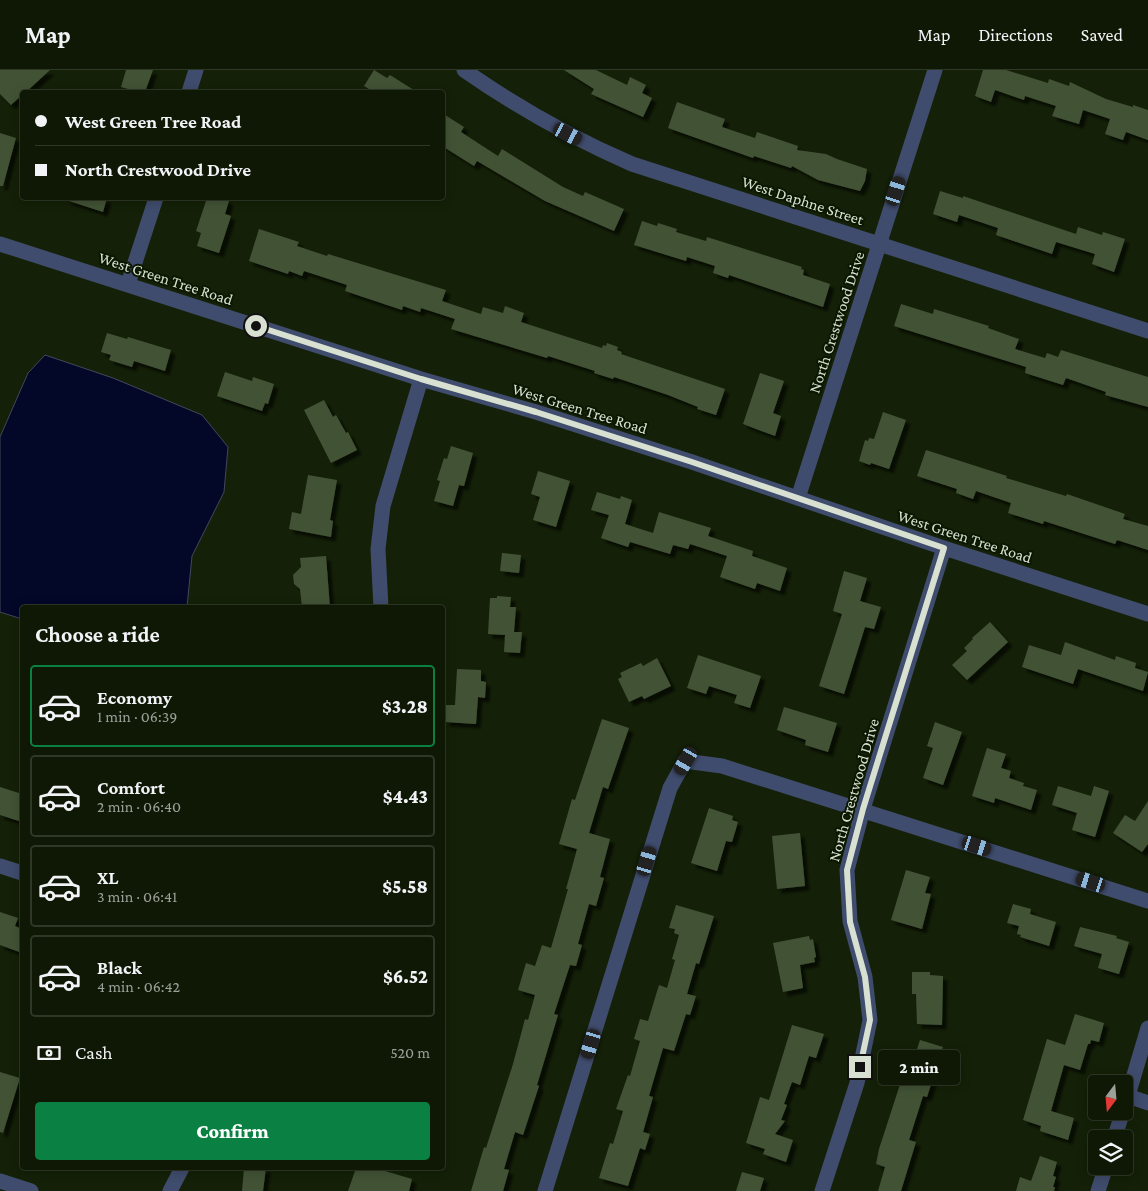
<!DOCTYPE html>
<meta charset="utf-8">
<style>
:root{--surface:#0f1805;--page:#1d2513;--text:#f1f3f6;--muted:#9ba09a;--line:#2f3727;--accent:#0b8043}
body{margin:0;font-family:"Crimson Pro",serif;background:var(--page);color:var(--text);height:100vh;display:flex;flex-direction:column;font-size:19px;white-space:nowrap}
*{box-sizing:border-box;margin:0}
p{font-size:16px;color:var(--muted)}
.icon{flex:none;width:28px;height:28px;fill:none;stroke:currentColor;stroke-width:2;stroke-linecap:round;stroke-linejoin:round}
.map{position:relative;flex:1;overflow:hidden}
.drawer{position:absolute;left:20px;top:535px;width:425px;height:565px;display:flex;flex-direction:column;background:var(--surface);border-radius:5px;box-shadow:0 2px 12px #0003,0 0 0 1px var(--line)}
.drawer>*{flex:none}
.banner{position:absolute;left:20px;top:20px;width:425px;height:110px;border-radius:5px;box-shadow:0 2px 12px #0003,0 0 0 1px var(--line);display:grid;align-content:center;height:110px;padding:0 15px;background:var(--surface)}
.needle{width:32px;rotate:196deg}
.tools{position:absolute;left:1088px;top:1005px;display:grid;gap:10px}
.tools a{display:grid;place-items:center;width:45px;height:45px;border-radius:5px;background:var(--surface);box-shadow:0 2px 12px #0003,0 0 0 1px var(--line);font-size:25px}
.end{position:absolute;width:22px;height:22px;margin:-11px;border:6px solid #d8e1d1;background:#111;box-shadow:0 0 0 2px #111}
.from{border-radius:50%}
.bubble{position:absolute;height:35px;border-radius:5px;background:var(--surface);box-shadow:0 2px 12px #0003,0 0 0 1px var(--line);font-size:16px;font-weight:800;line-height:35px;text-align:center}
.car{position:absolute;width:15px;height:30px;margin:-15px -8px;border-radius:6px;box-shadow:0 0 4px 1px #0007;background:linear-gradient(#222 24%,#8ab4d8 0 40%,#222 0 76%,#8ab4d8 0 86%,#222 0)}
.banner b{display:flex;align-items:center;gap:18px;height:48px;font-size:19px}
.banner b+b{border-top:1px solid var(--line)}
.banner i{width:12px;height:12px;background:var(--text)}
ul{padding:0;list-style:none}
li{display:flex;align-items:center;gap:15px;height:82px;margin:0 10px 8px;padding:0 5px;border:2px solid var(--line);border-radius:5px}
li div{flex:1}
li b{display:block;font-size:19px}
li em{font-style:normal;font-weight:800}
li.active{border-color:var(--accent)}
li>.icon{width:45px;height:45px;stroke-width:1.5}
h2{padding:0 15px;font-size:22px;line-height:60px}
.pay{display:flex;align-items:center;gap:12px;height:55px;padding:0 15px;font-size:19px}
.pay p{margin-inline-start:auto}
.cta{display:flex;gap:10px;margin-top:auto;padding:10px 15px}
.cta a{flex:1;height:58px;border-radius:5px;background:var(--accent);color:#fff;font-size:20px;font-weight:800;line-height:58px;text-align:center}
header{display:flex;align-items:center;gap:30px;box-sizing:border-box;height:70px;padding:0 25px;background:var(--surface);border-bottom:1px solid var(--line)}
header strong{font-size:24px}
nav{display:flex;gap:28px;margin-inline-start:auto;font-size:18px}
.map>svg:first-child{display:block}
.water{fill:#030728;stroke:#43485b}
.building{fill:#435236;filter:url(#shadow)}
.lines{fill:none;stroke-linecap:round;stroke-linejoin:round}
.minor{stroke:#404c6d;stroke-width:15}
.route{stroke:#d8e1d1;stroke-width:6}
.labels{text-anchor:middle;stroke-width:4;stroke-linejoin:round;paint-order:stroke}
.street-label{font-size:16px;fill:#d8e1d1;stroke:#0b1701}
</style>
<header>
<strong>Map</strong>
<nav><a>Map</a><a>Directions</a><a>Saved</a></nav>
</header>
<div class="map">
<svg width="1148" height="1121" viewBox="0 0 1148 1121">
<defs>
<filter id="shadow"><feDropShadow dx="4.5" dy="4.5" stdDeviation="1" flood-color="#0009"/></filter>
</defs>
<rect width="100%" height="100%" fill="#142007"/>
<!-- water -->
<path class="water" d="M 45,285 L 113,308 L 202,345 L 228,377 L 224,422 L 192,486 L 187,537 L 22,538 L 22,549 L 0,542 L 0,367 L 28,303 Z"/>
<!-- building -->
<path class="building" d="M 0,0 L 50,0 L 26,22 L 22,22 L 22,26 L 21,26 L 11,35 L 0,24 Z
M 126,0 L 153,0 L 145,22 L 139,22 L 121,17 Z
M 374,0 L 387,8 L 390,5 L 417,22 L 374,22 L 364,16 Z
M 564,0 L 596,0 L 627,15 L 630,7 L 646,15 L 642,23 L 652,28 L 643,47 L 591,24 L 594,19 Z
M 983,0 L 1006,0 L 1048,13 L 1049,9 L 1069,16 L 1070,12 L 1106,29 L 1133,37 L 1133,35 L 1148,40 L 1148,70 L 1126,62 L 1123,70 L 1105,64 L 1110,49 L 1083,40 L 1079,54 L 1052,46 L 1056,36 L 1025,26 L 1024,30 L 995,20 L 991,32 L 975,26 Z
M 677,32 L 725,49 L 722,57 L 755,68 L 757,62 L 798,76 L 797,80 L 826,84 L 837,89 L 867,99 L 865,111 L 860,121 L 818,110 L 792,96 L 791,98 L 754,86 L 753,88 L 668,58 Z
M 442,43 L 464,57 L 461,62 L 498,86 L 502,79 L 563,117 L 583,126 L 585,122 L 624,139 L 614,161 L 545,131 L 477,91 L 474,96 L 442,76 Z
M 0,63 L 16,68 L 3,116 L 0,116 Z
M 940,121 L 963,128 L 963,126 L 1076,164 L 1078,157 L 1102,165 L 1103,162 L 1125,169 L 1114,202 L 1092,194 L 1095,184 L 1056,172 L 1052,184 L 996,165 L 998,158 L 959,145 L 957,152 L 933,144 Z
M 67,128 L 107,128 L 103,142 L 66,130 Z
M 207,128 L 226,128 L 225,130 L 229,131 L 225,144 L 231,146 L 219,183 L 197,176 L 201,163 L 196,161 Z
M 642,151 L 657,156 L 658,153 L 677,159 L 676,162 L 706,171 L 707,167 L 802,197 L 801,199 L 804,200 L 803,205 L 830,214 L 823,237 L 729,205 L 728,208 L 713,203 L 715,196 L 687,187 L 686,191 L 634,175 Z
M 259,159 L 299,172 L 297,176 L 327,186 L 328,184 L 446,220 L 442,231 L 481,244 L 483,237 L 503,243 L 505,236 L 524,243 L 521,252 L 602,278 L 603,275 L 606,276 L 607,273 L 618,277 L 617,280 L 622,282 L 621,284 L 725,319 L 716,345 L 697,339 L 698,337 L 668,325 L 614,307 L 613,309 L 594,303 L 595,301 L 548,286 L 547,288 L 451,259 L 455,249 L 421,238 L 420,242 L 403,236 L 402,240 L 345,221 L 347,215 L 304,201 L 302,206 L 289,201 L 288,204 L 249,191 Z
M 901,234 L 933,244 L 934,239 L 989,256 L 988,258 L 1019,269 L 1015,279 L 1045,288 L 1047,283 L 1058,287 L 1061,280 L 1148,307 L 1148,337 L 1105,325 L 1106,322 L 1066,308 L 1063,315 L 1025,303 L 1026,297 L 894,256 Z
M 107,263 L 127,269 L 128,267 L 171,280 L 165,301 L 134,291 L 132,297 L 109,290 L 111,285 L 101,282 Z
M 225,302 L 252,311 L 253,307 L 274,314 L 268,334 L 265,333 L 262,341 L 217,326 Z
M 760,303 L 784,311 L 773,343 L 781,346 L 775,366 L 743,354 Z
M 324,330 L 333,347 L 336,345 L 346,363 L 348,362 L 357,380 L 331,393 L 304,340 Z
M 883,342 L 906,350 L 889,399 L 871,393 L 870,395 L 859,391 L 865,370 L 868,371 L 869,368 L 874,369 Z
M 451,376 L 473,383 L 464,416 L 459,415 L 453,436 L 434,431 L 440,411 L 437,410 L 444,388 L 447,389 Z
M 926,380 L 1007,406 L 1006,408 L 1066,426 L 1067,424 L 1125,444 L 1123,449 L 1148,456 L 1148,480 L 1117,470 L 1115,474 L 1044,451 L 1043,454 L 1008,443 L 1011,433 L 976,421 L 973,429 L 956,423 L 957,419 L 917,406 Z
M 538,401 L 570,411 L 556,457 L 533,450 L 540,427 L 531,424 Z
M 308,405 L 337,410 L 330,450 L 333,451 L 331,467 L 289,459 L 292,442 L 301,444 Z
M 597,422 L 620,429 L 621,426 L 632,430 L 625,454 L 653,463 L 659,442 L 711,458 L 708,466 L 753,481 L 752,486 L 787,498 L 780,521 L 757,513 L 755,519 L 720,507 L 727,486 L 690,474 L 688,479 L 673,475 L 670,484 L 630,472 L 628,477 L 601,468 L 609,445 L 591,440 Z
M 502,483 L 521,485 L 519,503 L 500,501 Z
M 326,486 L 330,538 L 302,538 L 300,519 L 294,514 L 293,505 L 301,497 L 300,488 Z
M 844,501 L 867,508 L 860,531 L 881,537 L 874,559 L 865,557 L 844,624 L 819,616 L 842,544 L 833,541 Z
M 497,526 L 511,527 L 510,537 L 516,537 L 514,562 L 522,562 L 520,583 L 504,582 L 505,565 L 488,564 L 490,528 L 497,528 Z
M 990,552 L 1008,572 L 967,610 L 952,595 L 967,581 L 964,578 L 973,569 L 972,568 Z
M 1065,572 L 1115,590 L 1116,586 L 1136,593 L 1135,598 L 1148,602 L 1143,621 L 1078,599 L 1073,614 L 1022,597 L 1029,575 L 1061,585 Z
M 698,585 L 761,606 L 750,638 L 734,633 L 737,625 L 709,616 L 706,624 L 687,618 Z
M 657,588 L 671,616 L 644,629 L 642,626 L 629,632 L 618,609 L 622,607 L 620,603 L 641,593 L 643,596 Z
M 457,599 L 481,600 L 481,611 L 486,612 L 485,628 L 478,627 L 476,654 L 445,652 L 446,635 L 455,635 Z
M 784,637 L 837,653 L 828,682 L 805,675 L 806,670 L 777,660 Z
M 602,649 L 629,658 L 608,719 L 603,717 L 589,763 L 610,769 L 600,807 L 604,808 L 596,836 L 589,834 L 578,874 L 582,875 L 576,896 L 570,895 L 554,944 L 558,945 L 537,1015 L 539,1016 L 523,1065 L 515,1062 L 504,1099 L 509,1100 L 503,1121 L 471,1121 L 484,1077 L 486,1078 L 513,994 L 525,949 L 528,950 L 535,925 L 518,920 L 526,893 L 535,896 L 542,875 L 551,878 L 568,819 L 566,819 L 577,779 L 559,774 L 572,729 L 575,730 Z
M 935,652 L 962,662 L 943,715 L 923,708 L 933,678 L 927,676 Z
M 987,678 L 1006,684 L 1001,698 L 1011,701 L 1009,708 L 1024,713 L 1023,716 L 1037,720 L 1031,740 L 995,728 L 994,733 L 972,726 Z
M 1058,716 L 1091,726 L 1094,716 L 1109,721 L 1095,767 L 1072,760 L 1077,743 L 1052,735 Z
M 0,717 L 22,724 L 22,752 L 0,745 Z
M 1148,731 L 1148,774 L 1142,782 L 1113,763 L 1125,745 L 1135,751 Z
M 709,738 L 733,746 L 732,750 L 738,752 L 732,772 L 726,771 L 717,801 L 691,793 Z
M 800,763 L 805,816 L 777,819 L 772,766 Z
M 906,800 L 930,807 L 925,823 L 931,824 L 922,859 L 891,850 Z
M 1013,834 L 1031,839 L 1030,844 L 1056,852 L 1049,876 L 1020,867 L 1021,865 L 1017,864 L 1019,856 L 1007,853 Z
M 676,835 L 714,846 L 699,894 L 696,893 L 687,924 L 696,926 L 690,945 L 686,944 L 674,981 L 663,978 L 649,1026 L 653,1027 L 643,1062 L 650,1064 L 645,1080 L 640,1078 L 628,1116 L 599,1108 L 610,1073 L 613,1074 L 623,1041 L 616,1039 L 628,1005 L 630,1006 L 640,971 L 634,969 L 640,949 L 648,951 L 659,915 L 667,918 L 675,890 L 672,889 L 679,865 L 674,863 L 675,859 L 669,858 Z
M 0,842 L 18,848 L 15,856 L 22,859 L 22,883 L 0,875 Z
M 1080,857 L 1117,866 L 1116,868 L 1129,872 L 1119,904 L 1098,898 L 1102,884 L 1074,876 Z
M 809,866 L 810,870 L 813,869 L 816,887 L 814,888 L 815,892 L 800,895 L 803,918 L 783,922 L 773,873 Z
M 912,902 L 930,902 L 930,905 L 943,906 L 942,955 L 917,954 L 916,924 L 912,924 Z
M 1075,944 L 1104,953 L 1099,972 L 1091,970 L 1090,974 L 1088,974 L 1080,1000 L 1064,995 L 1051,1041 L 1074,1048 L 1068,1070 L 1040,1061 L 1041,1056 L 1023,1050 L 1047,969 L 1065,975 Z
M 792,955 L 824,964 L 816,988 L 809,986 L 800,1015 L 792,1012 L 784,1034 L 787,1035 L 781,1050 L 785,1051 L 775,1064 L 793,1070 L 786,1092 L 763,1084 L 765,1079 L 746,1073 L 760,1027 L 769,1030 Z
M 920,970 L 943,977 L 927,1027 L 923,1026 L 909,1070 L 916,1072 L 901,1121 L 878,1121 L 885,1097 L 876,1094 L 879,1079 L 905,999 L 910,1001 Z
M 0,1002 L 20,1008 L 3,1063 L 0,1062 Z
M 1040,1086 L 1057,1092 L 1053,1106 L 1056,1107 L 1053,1117 L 1055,1117 L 1054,1121 L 1016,1121 L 1020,1107 L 1031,1111 Z
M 244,1098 L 266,1098 L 263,1121 L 242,1121 Z
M 356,1098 L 375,1098 L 412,1109 L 409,1121 L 348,1121 Z
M 742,1102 L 764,1108 L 760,1121 L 736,1121 Z"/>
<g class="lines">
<!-- minor -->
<path class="minor" d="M 464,0 C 517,37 572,68 632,94 L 1148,261
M 189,22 L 196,0
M 0,174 L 421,309 L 536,342 L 692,392 L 944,478 L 1148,544
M 128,214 L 156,128
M 798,428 L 935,0
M 381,538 L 378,479 L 383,436 L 421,309
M 0,796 L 22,803
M 1128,1026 L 1148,1033
M 1124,1039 L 1148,958
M 1114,1069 L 1123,1041
M 0,1111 L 31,1121
M 170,1121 L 182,1098
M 545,1121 L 670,718 L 685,691 L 722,696 L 1148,831
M 822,1121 L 857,1013 L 870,950 L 865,907 L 850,851 L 847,800 L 863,739 L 944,478
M 1098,1121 L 1106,1096"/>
</g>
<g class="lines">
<!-- route -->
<path class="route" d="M 256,256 L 421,309 L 536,342 L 692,392 L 944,478 L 863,739 L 847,800 L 850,852 L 865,907 L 870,950 L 860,997"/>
</g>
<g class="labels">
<!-- street labels -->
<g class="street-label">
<text transform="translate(803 130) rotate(18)" y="6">West Daphne Street</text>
<text transform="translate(166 208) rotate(18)" y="6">West Green Tree Road</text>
<text transform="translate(836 252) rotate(-72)" y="6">North Crestwood Drive</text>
<text transform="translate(580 338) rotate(17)" y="6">West Green Tree Road</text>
<text transform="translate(965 466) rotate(18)" y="6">West Green Tree Road</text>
<text transform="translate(853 720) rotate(-74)" y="6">North Crestwood Drive</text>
</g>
</g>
</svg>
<div class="tools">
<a><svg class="needle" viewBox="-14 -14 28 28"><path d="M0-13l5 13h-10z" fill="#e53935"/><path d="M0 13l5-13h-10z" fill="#9ba09a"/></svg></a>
<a><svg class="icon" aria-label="layers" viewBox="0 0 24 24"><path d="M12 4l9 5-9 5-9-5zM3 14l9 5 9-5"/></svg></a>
</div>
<i class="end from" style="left:256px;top:256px"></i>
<i class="end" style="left:860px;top:997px"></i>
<div class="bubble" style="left:878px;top:980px;width:82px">2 min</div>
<i class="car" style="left:568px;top:64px;rotate:117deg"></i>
<i class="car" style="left:896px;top:121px;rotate:18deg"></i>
<i class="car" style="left:686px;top:691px;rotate:210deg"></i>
<i class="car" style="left:977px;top:776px;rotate:108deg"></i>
<i class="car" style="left:647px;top:791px;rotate:17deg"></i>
<i class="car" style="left:1091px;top:812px;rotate:288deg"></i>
<i class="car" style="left:591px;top:974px;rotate:197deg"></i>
<div class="banner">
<b><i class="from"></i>West Green Tree Road</b>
<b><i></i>North Crestwood Drive</b>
</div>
<section class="drawer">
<h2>Choose a ride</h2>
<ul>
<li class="active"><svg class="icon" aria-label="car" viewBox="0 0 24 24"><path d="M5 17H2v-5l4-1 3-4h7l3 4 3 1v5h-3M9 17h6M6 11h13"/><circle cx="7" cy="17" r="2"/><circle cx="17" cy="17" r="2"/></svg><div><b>Economy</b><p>1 min · 06:39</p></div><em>$3.28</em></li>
<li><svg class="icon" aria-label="car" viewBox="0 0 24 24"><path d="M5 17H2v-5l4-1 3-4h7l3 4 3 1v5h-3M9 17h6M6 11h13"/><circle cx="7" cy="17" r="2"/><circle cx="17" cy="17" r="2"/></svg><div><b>Comfort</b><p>2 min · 06:40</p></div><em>$4.43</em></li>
<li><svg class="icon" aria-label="car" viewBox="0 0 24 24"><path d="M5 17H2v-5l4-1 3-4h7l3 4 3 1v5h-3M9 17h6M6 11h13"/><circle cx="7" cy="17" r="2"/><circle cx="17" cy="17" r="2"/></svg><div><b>XL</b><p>3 min · 06:41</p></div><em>$5.58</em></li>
<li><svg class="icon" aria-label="car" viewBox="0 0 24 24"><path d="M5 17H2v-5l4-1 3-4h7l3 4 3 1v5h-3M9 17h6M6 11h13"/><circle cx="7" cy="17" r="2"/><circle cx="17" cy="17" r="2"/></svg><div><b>Black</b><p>4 min · 06:42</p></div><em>$6.52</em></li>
</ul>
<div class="pay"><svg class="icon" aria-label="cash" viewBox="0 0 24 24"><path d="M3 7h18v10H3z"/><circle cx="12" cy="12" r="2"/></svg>Cash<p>520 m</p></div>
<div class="cta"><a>Confirm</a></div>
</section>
</div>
